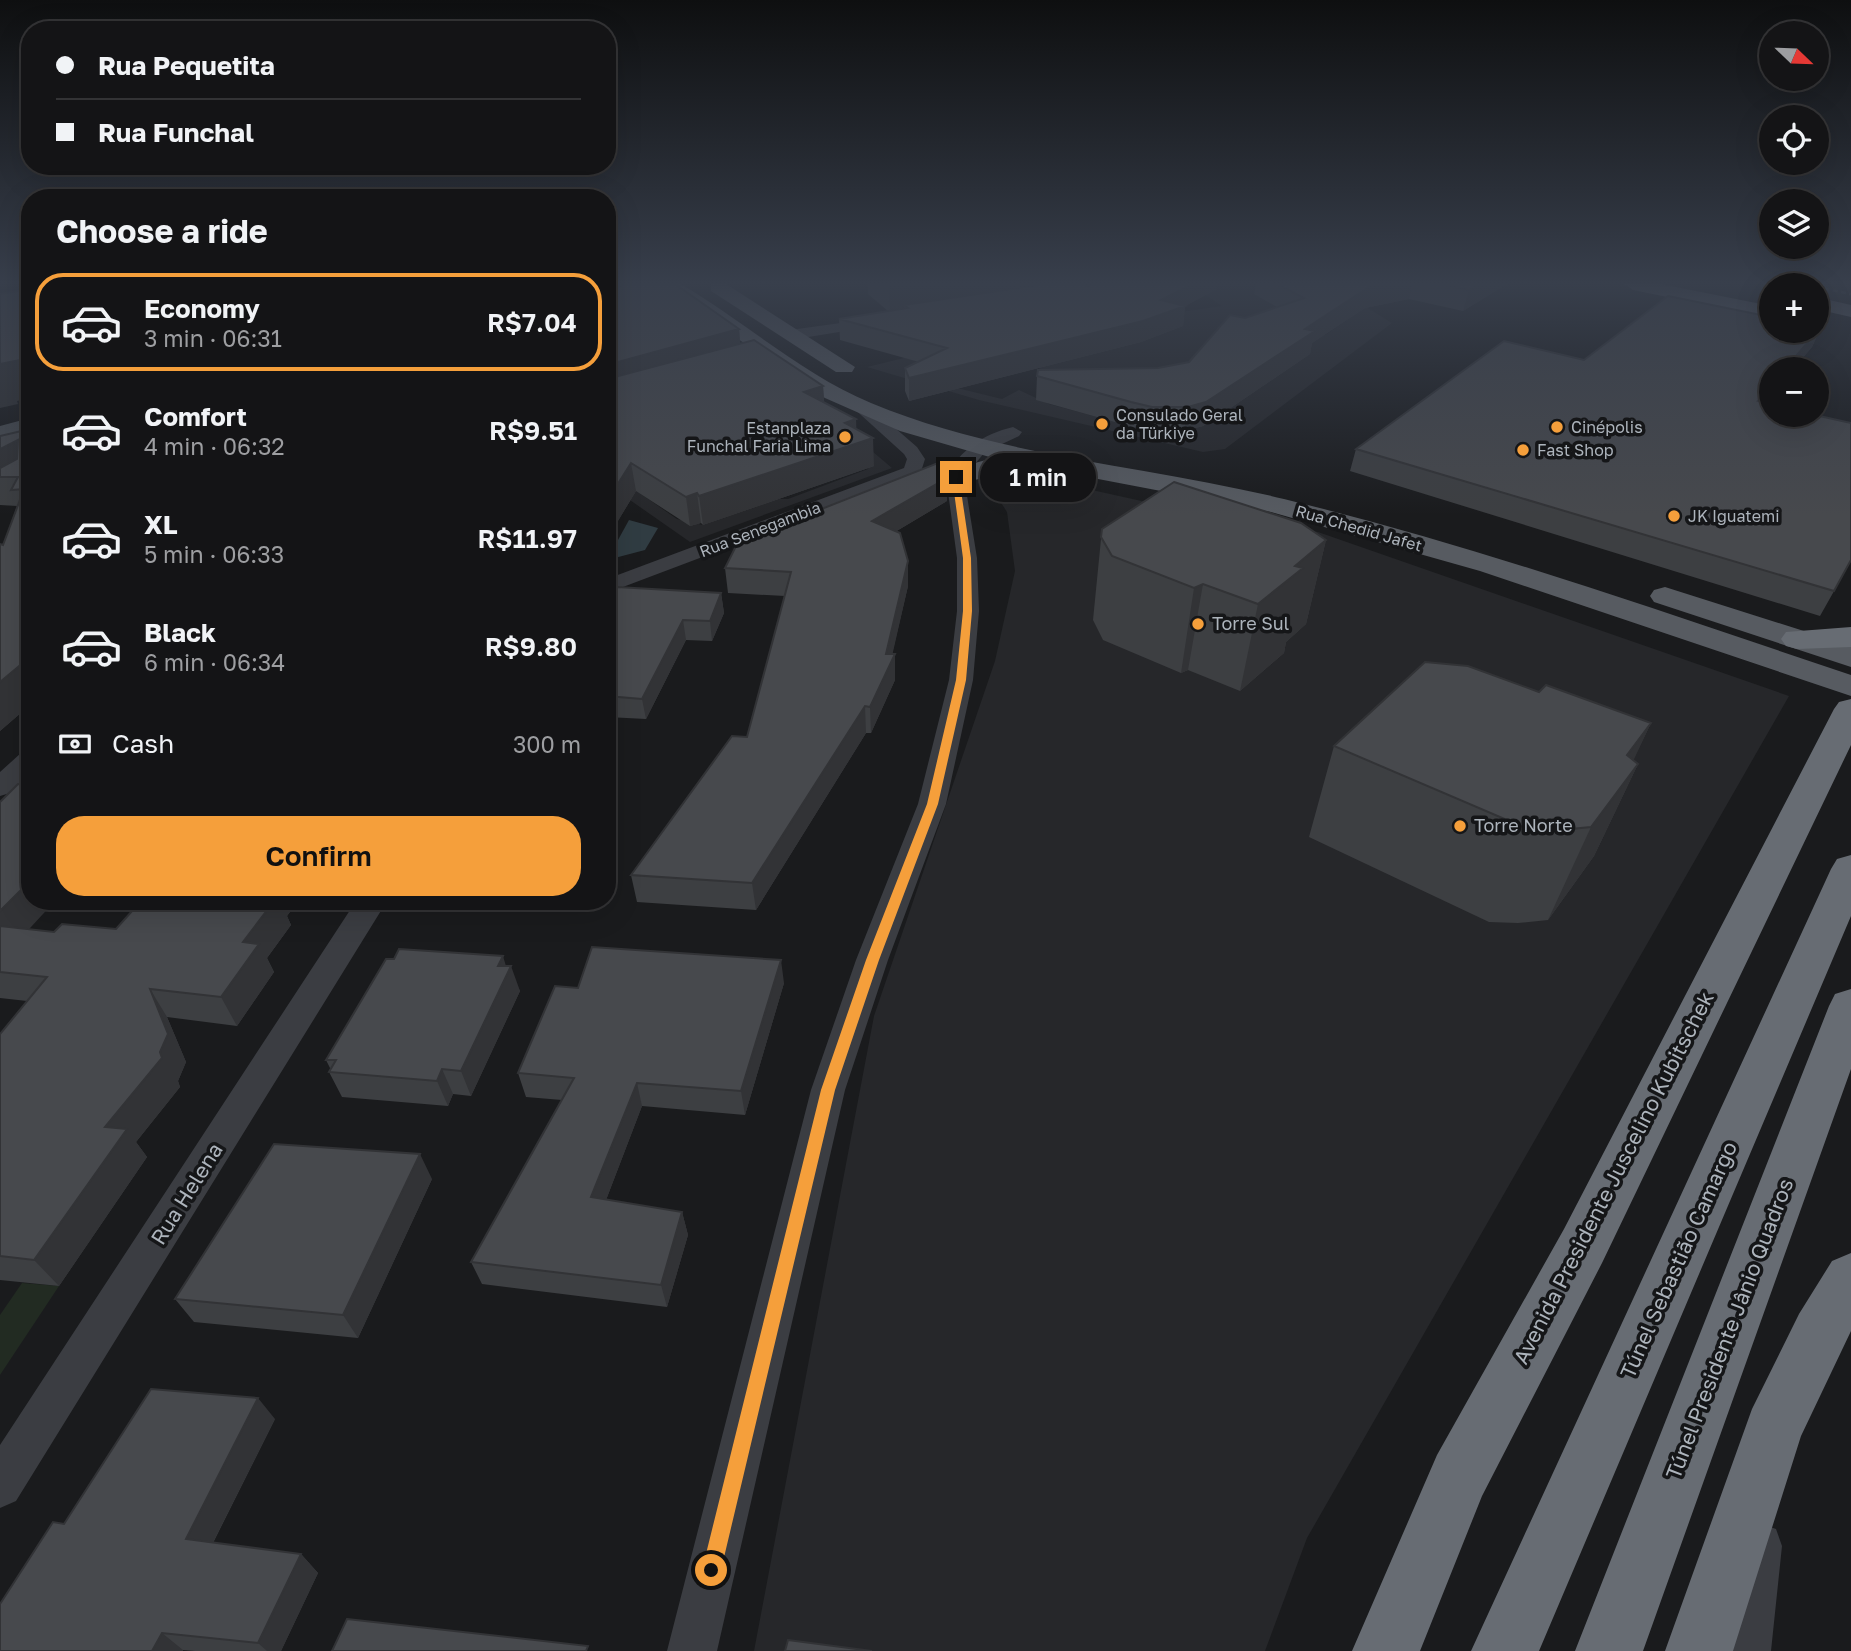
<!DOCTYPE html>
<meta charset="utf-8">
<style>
:root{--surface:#141416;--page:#212123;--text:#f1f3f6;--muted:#9d9ea1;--line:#333335;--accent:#f59f3b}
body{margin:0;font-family:"Golos Text",sans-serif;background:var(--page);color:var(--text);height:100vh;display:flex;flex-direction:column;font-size:26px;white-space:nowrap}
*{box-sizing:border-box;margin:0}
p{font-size:23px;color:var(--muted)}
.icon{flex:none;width:38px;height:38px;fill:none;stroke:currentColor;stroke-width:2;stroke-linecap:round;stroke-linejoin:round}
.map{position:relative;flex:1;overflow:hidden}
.drawer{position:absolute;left:21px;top:189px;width:595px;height:721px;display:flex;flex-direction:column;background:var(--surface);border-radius:28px;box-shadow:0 7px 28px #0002,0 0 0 2px var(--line)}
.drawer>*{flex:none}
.banner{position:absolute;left:21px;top:21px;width:595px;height:154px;border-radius:28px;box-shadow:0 7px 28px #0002,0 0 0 2px var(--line);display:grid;align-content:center;height:154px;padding:0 35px;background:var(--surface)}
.needle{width:46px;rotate:113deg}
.tools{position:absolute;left:1759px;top:21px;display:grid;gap:14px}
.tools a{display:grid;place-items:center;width:70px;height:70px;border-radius:50%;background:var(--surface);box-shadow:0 7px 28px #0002,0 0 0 2px var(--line);font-size:35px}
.end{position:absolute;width:32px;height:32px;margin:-16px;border:9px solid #f59f3b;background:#111;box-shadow:0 0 0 4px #111}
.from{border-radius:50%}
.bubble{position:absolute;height:49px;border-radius:24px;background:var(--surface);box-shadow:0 7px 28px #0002,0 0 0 2px var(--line);font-size:23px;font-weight:600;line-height:49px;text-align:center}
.banner b{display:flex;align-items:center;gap:24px;height:66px;font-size:26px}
.banner b+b{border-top:2px solid var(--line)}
.banner i{width:18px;height:18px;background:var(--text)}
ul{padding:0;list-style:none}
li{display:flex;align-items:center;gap:21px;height:98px;margin:0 14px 10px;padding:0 21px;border:4px solid transparent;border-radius:28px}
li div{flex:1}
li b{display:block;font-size:26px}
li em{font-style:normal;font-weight:600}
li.current{border-color:var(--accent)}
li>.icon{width:63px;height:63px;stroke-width:1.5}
h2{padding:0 35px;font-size:32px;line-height:84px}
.pay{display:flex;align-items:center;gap:18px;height:77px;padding:0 35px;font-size:26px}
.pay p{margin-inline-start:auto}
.button{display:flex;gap:14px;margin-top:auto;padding:14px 35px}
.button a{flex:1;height:80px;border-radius:28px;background:var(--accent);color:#111;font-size:28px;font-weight:600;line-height:80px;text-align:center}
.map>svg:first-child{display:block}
.built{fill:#26272a;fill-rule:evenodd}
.green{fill:#222b22}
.water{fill:#303c42}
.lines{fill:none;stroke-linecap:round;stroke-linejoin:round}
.street{fill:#3b3d42;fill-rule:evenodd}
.secondary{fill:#494d52;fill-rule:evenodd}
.primary{fill:#575b61;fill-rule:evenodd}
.highway{fill:#676c73;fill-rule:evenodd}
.rail{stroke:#4e5257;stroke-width:2.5;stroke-dasharray:5 3.5;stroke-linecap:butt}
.wall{fill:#3d3f42}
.shaded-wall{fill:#323336}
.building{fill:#47494d;stroke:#323336;stroke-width:2}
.route{fill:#f59f3b}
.poi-dot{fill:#f59f3b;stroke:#151618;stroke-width:2.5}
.labels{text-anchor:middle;stroke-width:7;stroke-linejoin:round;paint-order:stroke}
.far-poi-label{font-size:16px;fill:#adb4bc;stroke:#151618;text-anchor:start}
.far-street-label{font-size:16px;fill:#adb4bc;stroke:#151618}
.poi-label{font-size:18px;fill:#adb4bc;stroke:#151618;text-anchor:start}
.near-street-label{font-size:21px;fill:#adb4bc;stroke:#151618}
</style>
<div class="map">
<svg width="1851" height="1651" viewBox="0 0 1851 1651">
<rect width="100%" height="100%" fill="#1a1b1d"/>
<!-- built -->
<path class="built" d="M 1189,284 L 1328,284 L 1392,323 L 1225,449 L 1203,452 L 979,400 L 867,367 L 961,344 L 1222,306 ZM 1283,310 L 1350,318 L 1325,335 L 1288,326 ZM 1019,361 L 1058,375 L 1231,408 L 1193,430 L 1149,431 L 1049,404 L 1019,390 L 1002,399 L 949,386 Z
M 866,446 L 892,468 L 690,542 L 607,484 ZM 867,467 L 868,469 L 788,499 L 778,499 L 758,488 ZM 641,494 L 739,512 L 703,525 L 677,519 Z
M 1020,474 L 1146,502 L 1318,532 L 1789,696 L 1307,1538 L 1265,1651 L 754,1651 L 874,1016 L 995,661 L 1015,571 L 1007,512 L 994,492 Z"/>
<!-- green -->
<path class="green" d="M 22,1283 L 59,1286 L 0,1375 L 0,1315 Z"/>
<!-- water -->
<path class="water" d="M 629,520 L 658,528 L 645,550 L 607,560 Z"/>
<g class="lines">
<!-- street -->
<path class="street" d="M 877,318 L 884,322 L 882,325 L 790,340 L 782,335 L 790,330 Z
M 858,400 L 864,401 L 917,447 L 925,459 L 920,475 L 607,593 L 607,579 L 904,468 L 907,459 L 904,454 L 850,405 Z
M 1013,427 L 1022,432 L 1019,436 L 985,452 L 964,477 L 977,558 L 979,611 L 973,680 L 946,804 L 888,960 L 845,1090 L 717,1651 L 667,1651 L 811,1090 L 856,960 L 918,804 L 949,680 L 957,611 L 957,558 L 946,477 C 960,450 983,434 1013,427 Z
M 30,751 L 30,774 L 10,793 L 0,796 L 0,772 L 21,753 Z
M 356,901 L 387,901 L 16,1501 L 0,1508 L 0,1445 Z
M 1759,1523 L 1776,1529 L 1782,1546 L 1771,1651 L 1721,1651 L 1736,1546 L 1742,1529 Z"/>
<!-- secondary -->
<path class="secondary" d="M 607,284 L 623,284 L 607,292 Z
M 30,418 L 30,432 L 0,440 L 0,426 Z"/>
<!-- primary -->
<path class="primary" d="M 657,284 L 681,284 C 745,322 802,374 871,403 C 1004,458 1146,465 1284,499 C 1477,546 1663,612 1851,675 L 1851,696 L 1480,571 L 1271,512 L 1030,466 L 955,485 L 946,483 L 942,477 L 946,471 L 993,458 L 900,431 L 825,398 Z
M 711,284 L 726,284 L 855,367 L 852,372 L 836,372 L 711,291 Z
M 1665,587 L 1851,646 L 1851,667 L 1654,602 L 1650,596 L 1654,590 Z"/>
<!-- highway -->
<path class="highway" d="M 1624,284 L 1661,284 L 1771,306 L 1771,318 L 1633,290 Z
M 1816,297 L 1851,305 L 1851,317 L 1816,309 Z
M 1851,627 L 1851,647 L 1797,649 L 1786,646 L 1781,639 L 1786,632 Z
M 1851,699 L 1851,745 L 1602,1263 L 1482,1496 L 1420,1651 L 1352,1651 L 1437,1455 L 1564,1229 L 1834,709 L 1839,702 Z
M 1851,855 L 1851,916 L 1539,1651 L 1471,1651 L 1831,869 L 1837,859 Z
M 1851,989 L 1851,1069 L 1643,1651 L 1575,1651 L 1829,1006 L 1835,994 Z
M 1851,1253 L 1851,1331 L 1801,1436 L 1733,1651 L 1665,1651 L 1752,1409 L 1799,1314 L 1832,1261 Z"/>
<!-- rail -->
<path class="rail" d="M 1816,287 L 1851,294"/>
</g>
<!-- wall -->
<path class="wall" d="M 868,284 L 1084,284 L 1086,286 L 1217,289 L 1185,306 L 1183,326 L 1141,342 L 909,401 L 905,391 L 905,368 L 919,362 L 840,340 L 839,319 L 888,311 L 868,294 Z
M 1256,284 L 1507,284 L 1463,311 L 1409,299 L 1365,308 L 1312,343 L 1310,354 L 1232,407 L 1203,426 L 1184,431 L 1149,431 L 1129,426 L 1036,400 L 1037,376 L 1158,368 L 1189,362 L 1245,318 L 1277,307 L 1254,294 Z
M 607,289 L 739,329 L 740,343 L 823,386 L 824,402 L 856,429 L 874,466 L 703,525 L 701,523 L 690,526 L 636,491 L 607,539 Z
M 1821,327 L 1812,347 L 1793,369 L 1771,369 L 1771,395 L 1765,403 L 1851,561 L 1820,616 L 1350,471 L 1356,449 L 1584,360 Z
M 30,429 L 30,705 L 0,731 L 3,545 L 17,506 L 0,505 L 0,436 Z
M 947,501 L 895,532 L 908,586 L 892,654 L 895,680 L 871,733 L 866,733 L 756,910 L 637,902 L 631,875 L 747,737 L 785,596 L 728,593 L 725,568 Z
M 1102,529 L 1326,540 L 1306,624 L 1286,642 L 1284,653 L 1240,691 L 1188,670 L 1181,673 L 1103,640 L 1093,620 Z
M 721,593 L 724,613 L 712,641 L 686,640 L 646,719 L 607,717 L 607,604 Z
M 1539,692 L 1651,723 L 1633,760 L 1638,764 L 1594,856 L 1548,920 L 1518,923 L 1489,922 L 1309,837 L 1334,746 Z
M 0,802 L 29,929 L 54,932 L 116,929 L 141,901 L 298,901 L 287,916 L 291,925 L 267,958 L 274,972 L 237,1026 L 167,1017 L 186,1062 L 178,1081 L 180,1087 L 136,1142 L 147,1157 L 59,1286 L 0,1280 L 0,1034 L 27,1001 L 0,998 Z
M 506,966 L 520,991 L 471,1096 L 453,1094 L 448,1106 L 342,1097 L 329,1072 L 331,1070 L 326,1060 Z
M 784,983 L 745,1115 L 642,1106 L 606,1200 L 682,1212 L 688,1235 L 667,1307 L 482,1284 L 471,1262 L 562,1100 L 526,1097 L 518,1073 L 578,988 Z
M 432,1179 L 358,1338 L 194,1322 L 175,1299 Z
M 275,1419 L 213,1543 L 301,1554 L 318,1573 L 281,1651 L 195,1651 L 183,1650 L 0,1651 L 64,1524 Z"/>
<!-- shaded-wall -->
<path class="shaded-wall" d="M 889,284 L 1061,284 L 904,305 L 904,310 L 890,313 Z
M 1193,284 L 1218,284 L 1217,289 L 1185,306 L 1183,326 L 1141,342 L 909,401 L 909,378 L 1161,300 Z
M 1383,284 L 1412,284 L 1409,299 L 1365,308 L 1312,343 L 1310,354 L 1232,407 L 1203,426 L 1184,431 L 1188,407 L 1369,287 Z
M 1479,284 L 1507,284 L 1463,311 L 1469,290 Z
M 1821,327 L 1812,347 L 1793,369 L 1785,369 Z
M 739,329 L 741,354 L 607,392 L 607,365 Z
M 30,358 L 30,398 L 17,401 L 18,404 L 0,408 L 0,364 Z
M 823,386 L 825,412 L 804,392 Z
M 1771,386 L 1771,395 L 1748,422 L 1758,401 Z
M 856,419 L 857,443 L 873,438 L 874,466 L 703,525 L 699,496 L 845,423 Z
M 18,440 L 30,464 L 0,477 L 0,449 Z
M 631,463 L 636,491 L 607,539 L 607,501 Z
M 947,478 L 947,501 L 873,545 L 872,521 Z
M 697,493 L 701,523 L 690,526 L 686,497 Z
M 1326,540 L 1306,624 L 1286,642 L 1284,653 L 1240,691 L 1258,604 L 1295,566 Z
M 908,561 L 908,586 L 890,665 L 895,654 L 895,680 L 871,733 L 870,707 L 886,654 Z
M 1203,584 L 1188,670 L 1181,673 L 1194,588 Z
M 721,593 L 724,613 L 712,641 L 710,621 Z
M 683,620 L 686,640 L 646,719 L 642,699 Z
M 30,657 L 30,705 L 0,731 L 0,682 Z
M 865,706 L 866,733 L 756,910 L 752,883 Z
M 1651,723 L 1620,789 L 1638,764 L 1594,856 L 1548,920 L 1591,827 L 1627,755 Z
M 30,881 L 30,901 L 55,901 L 7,953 L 0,943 L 0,911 Z
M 270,901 L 298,901 L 287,916 L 291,925 L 267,958 L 274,972 L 237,1026 L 221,997 L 243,942 Z
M 503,956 L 508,973 L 511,966 L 520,991 L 471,1096 L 461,1071 L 498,966 Z
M 781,960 L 784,983 L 745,1115 L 741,1091 Z
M 150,989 L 167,1017 L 186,1062 L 178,1081 L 180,1087 L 136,1142 L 147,1157 L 59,1286 L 34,1260 L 105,1127 L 160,1052 Z
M 442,1069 L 453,1094 L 448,1106 L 437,1081 Z
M 637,1083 L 642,1106 L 598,1221 L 591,1197 Z
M 420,1154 L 432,1179 L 358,1338 L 343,1315 Z
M 682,1212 L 688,1235 L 667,1307 L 661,1285 Z
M 258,1398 L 275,1419 L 205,1558 L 186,1539 Z
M 301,1554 L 318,1573 L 281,1651 L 267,1651 L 258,1643 Z
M 162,1633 L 183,1650 L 183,1651 L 152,1651 Z"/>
<!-- building -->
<path class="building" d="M 628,284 L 675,284 L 739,329 L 607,365 L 607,289 Z
M 1044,284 L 1084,284 L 1086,286 L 1099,284 L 1193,284 L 1161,300 L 1185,306 L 1143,321 L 909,378 L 905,368 L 947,348 L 839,319 L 908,308 L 904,305 Z
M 1277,284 L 1383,284 L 1369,287 L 1305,329 L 1315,331 L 1206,402 L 1188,407 L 1152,407 L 1131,402 L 1037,376 L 1038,370 L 1158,368 L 1189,362 L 1230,315 L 1245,318 L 1304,298 Z
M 1441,284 L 1479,284 L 1469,290 Z
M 30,289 L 30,358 L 0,364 L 0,294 Z
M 1668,296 L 1771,317 L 1771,331 L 1816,331 L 1816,326 L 1821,327 L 1785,369 L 1771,369 L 1771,386 L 1758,401 L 1771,404 L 1771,415 L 1815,415 L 1851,423 L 1851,560 L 1834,591 L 1356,449 L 1504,341 L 1584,360 Z
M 754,340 L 823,386 L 804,392 L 856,419 L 845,423 L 873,438 L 699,496 L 697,493 L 686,497 L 631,463 L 607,501 L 607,379 Z
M 30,429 L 30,657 L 0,682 L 0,544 L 3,545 L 24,489 L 11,490 L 18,477 L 0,477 L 0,468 L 17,459 L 18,440 L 0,449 L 0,436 Z
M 943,461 L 947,478 L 872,521 L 900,533 L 908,561 L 886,654 L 895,654 L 870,707 L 865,706 L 752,883 L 631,875 L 732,736 L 747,737 L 791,572 L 725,568 L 738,542 Z
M 1174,482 L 1301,523 L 1326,540 L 1295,566 L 1303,568 L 1258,604 L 1203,584 L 1194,588 L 1112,556 L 1101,537 L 1102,529 Z
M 617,587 L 721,593 L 710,621 L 683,620 L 642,699 L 607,696 L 607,604 Z
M 1425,662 L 1468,666 L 1539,692 L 1546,685 L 1651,723 L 1627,755 L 1638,764 L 1591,827 L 1560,830 L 1528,829 L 1334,746 Z
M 18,784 L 30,785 L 30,881 L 0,911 L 0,802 Z
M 141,901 L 274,901 L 243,942 L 259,944 L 221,997 L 150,989 L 168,1034 L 160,1052 L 162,1058 L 105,1127 L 127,1129 L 34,1260 L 0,1256 L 0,1034 L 47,977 L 0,972 L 0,926 L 54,932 L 62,924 L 116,929 Z
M 592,947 L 781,960 L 741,1091 L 637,1083 L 591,1197 L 682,1212 L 661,1285 L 471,1262 L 574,1078 L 518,1073 L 555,986 L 578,988 Z
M 399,949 L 503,956 L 498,966 L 511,966 L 461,1071 L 442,1069 L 437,1081 L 329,1072 L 336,1060 L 326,1060 L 386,959 L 394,959 Z
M 274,1144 L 420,1154 L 343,1315 L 175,1299 Z
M 151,1389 L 258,1398 L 186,1539 L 301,1554 L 258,1643 L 162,1633 L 152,1651 L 0,1651 L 0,1604 L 53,1522 L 64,1524 Z
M 347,1619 L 588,1646 L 586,1651 L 332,1651 Z
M 788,1640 L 872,1651 L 785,1651 Z"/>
<!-- sky -->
<linearGradient id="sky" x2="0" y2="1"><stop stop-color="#0e0f10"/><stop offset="0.55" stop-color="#383f4c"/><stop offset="1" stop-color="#383f4c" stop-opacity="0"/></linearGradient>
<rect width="1851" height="515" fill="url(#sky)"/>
<!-- route -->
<path class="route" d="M 956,475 L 959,477 L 971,558 L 972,611 L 966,680 L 938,804 L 879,960 L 835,1090 L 721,1570 L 718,1577 L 711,1580 L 705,1577 L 702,1570 L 821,1090 L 866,960 L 927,804 L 956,680 L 963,611 L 963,558 L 952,477 Z"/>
<!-- markers -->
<g class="poi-dot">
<circle cx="1102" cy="424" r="7"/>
<circle cx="1557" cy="427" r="7"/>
<circle cx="845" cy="437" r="7"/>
<circle cx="1523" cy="450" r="7"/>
<circle cx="1674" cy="516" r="7"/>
<circle cx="1198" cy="624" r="7"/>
<circle cx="1460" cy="826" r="7"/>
</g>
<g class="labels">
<!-- far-poi labels -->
<g class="far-poi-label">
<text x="1116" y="421">Consulado Geral<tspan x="1116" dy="18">da Türkiye</tspan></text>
<text x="1571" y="433">Cinépolis</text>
<text x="831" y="434" text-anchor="end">Estanplaza<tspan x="831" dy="18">Funchal Faria Lima</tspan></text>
<text x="1537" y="456">Fast Shop</text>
<text x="1688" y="522">JK Iguatemi</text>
</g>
<!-- far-street labels -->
<g class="far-street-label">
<text transform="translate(1359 528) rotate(16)" y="6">Rua Chedid Jafet</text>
<text transform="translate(760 529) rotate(-21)" y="6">Rua Senegambia</text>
</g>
<!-- poi labels -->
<g class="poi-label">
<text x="1212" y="630">Torre Sul</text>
<text x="1474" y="832">Torre Norte</text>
</g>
<!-- near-street labels -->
<g class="near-street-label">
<text transform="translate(1614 1178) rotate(-63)" y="7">Avenida Presidente Juscelino Kubitschek</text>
<text transform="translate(187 1194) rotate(-58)" y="7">Rua Helena</text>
<text transform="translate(1679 1260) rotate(-66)" y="7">Túnel Sebastião Camargo</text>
<text transform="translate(1730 1329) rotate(-69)" y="7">Túnel Presidente Jânio Quadros</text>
</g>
</g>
</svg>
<div class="tools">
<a><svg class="needle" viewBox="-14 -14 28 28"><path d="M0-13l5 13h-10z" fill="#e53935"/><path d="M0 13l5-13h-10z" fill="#9d9ea1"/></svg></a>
<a><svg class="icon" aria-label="locate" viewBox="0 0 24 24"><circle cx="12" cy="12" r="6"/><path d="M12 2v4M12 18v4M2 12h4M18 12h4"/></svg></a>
<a><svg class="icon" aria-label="layers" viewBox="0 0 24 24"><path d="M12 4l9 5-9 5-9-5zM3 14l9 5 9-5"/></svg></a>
<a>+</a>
<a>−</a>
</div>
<i class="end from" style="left:711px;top:1570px"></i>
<i class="end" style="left:956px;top:477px"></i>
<div class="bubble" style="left:980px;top:453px;width:116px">1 min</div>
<div class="banner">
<b><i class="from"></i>Rua Pequetita</b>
<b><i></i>Rua Funchal</b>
</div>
<section class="drawer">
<h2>Choose a ride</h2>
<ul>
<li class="current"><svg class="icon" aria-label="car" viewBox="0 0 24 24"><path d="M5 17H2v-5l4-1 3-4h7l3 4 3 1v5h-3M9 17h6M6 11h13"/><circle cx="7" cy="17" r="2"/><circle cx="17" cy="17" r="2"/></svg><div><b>Economy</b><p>3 min · 06:31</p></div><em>R$7.04</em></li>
<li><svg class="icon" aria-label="car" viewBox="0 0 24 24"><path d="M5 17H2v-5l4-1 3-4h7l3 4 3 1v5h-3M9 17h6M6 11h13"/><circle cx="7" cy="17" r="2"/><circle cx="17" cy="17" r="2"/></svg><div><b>Comfort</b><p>4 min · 06:32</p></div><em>R$9.51</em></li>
<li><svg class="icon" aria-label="car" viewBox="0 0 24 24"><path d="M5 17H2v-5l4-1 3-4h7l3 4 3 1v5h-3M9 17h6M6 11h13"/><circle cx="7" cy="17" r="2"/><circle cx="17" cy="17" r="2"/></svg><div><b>XL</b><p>5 min · 06:33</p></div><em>R$11.97</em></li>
<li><svg class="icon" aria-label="car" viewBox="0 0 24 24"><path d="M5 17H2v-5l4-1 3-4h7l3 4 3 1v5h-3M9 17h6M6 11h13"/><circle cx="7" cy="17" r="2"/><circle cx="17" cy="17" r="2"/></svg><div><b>Black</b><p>6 min · 06:34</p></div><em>R$9.80</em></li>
</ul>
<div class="pay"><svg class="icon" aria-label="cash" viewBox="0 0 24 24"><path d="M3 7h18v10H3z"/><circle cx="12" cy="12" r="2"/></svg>Cash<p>300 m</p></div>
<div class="button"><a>Confirm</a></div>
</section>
</div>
